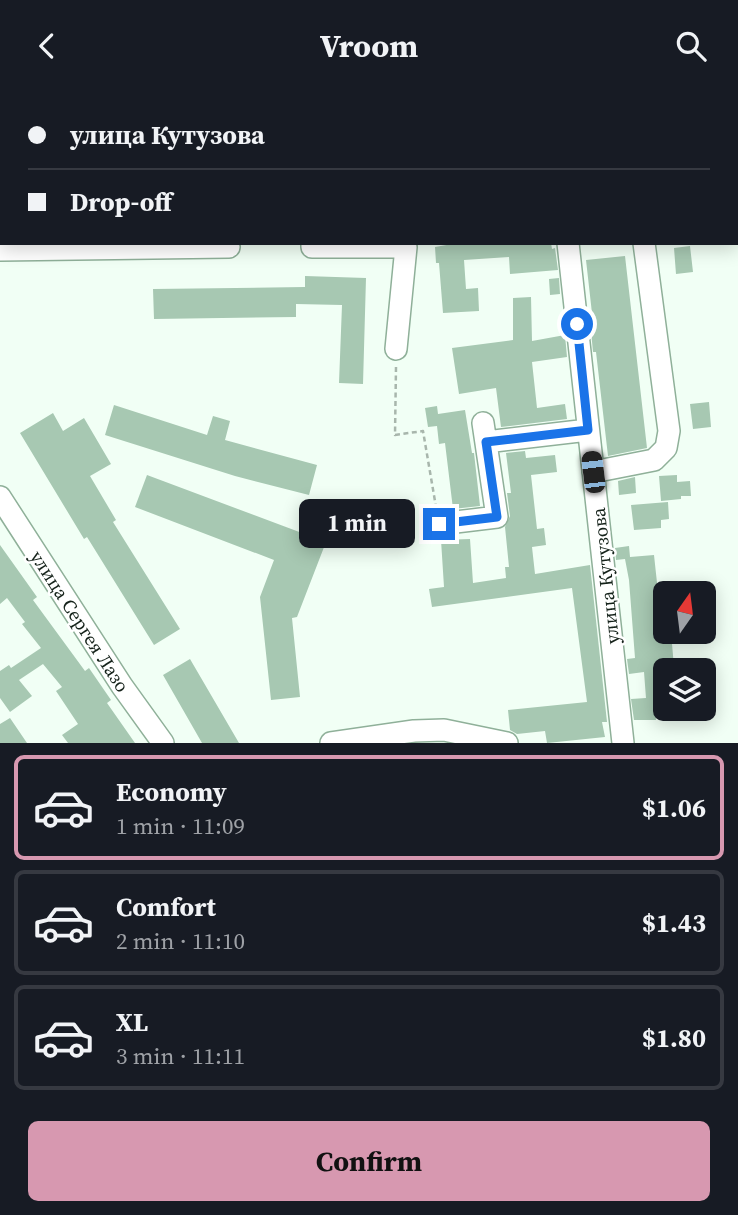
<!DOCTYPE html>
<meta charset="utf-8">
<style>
:root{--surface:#171b24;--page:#242831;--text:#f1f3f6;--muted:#9ea1a6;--line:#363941;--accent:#d798b0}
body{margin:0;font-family:"Source Serif 4",serif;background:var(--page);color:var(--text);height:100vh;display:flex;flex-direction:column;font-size:26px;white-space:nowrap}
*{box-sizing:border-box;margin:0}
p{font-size:23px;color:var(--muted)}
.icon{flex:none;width:38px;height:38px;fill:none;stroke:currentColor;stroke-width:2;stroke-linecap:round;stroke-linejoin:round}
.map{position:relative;height:652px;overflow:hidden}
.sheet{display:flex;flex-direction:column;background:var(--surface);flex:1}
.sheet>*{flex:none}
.hud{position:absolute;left:0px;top:0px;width:738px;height:154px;box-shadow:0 4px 18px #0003;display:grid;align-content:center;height:154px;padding:0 28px;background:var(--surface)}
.needle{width:46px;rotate:14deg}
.fabs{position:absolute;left:653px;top:490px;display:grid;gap:14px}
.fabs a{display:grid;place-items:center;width:63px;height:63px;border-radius:10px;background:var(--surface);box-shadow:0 4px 18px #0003;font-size:35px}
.end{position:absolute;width:32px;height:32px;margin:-16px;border:9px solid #1a73e8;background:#fff;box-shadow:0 0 0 4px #fff}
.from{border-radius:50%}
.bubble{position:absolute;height:49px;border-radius:10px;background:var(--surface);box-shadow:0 4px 18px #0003;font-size:23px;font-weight:700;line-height:49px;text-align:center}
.car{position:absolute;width:21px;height:42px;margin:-21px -10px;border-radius:9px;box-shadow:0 0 5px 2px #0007;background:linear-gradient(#222 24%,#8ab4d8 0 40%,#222 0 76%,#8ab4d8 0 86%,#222 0)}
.hud b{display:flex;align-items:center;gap:24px;height:66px;font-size:26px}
.hud b+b{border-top:2px solid var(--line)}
.hud i{width:18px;height:18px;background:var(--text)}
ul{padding:12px 0 0;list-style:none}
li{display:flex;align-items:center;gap:21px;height:105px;margin:0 14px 10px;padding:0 14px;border:4px solid var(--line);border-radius:10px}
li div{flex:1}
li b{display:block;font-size:26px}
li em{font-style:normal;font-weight:700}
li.selected{border-color:var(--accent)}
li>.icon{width:63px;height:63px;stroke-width:1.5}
.button{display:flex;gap:14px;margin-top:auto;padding:14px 28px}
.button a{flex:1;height:80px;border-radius:10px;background:var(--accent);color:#111;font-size:28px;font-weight:700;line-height:80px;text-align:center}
header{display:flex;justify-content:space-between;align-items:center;height:91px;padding:0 28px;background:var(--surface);font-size:32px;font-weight:700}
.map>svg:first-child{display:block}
.building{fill:#a7c8b2}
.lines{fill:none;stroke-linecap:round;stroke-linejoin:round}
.minor-casing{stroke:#8fb099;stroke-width:24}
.path{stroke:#a8b6ac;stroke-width:2.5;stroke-dasharray:5 3.5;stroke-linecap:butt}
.minor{stroke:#fff;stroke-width:21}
.route{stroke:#1a73e8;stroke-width:9}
.labels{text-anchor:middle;stroke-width:5;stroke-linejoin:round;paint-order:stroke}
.street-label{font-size:19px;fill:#15221a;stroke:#fff}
</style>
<header><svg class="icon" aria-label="back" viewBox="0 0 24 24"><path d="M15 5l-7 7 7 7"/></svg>Vroom<svg class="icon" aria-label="search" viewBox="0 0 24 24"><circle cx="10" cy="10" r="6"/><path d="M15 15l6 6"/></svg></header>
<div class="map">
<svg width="738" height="652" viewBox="0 0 738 652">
<rect width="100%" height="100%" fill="#f1fff5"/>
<!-- building -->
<path class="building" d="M 458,152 L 551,152 L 552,158 L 555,157 L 558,179 L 510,183 L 509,166 L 464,169 L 466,198 L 478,197 L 479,220 L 443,222 L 439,172 L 436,172 L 435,156 Z
M 690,155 L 693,181 L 676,183 L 674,157 Z
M 625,165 L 647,357 L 608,365 L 596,261 L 593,261 L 591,240 L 594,240 L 586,169 Z
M 305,185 L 366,187 L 363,293 L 339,292 L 342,214 L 296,213 L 296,226 L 154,228 L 153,198 L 305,196 Z
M 559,187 L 560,203 L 550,204 L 549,188 Z
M 531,206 L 532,250 L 565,244 L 567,266 L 532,271 L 537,317 L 565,313 L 567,328 L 501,336 L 496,297 L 459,303 L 452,257 L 513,249 L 513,207 Z
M 709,311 L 711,336 L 693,338 L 690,313 Z
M 114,314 L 207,344 L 213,325 L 230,330 L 225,349 L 317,374 L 309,404 L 235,385 L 105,344 Z
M 437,315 L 438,323 L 465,319 L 472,362 L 474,362 L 480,415 L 453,418 L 445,352 L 439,353 L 437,335 L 428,336 L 425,317 Z
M 53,322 L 63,340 L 84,327 L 111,373 L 90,385 L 116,429 L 113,431 L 180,538 L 154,554 L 87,446 L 84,448 L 20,342 Z
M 525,360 L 526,367 L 555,364 L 557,381 L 531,384 L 537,438 L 544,437 L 546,454 L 532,456 L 535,483 L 590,474 L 607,631 L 602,631 L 605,646 L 547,652 L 545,640 L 517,643 L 510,639 L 508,619 L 587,611 L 572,497 L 432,516 L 429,498 L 444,496 L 441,449 L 470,448 L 473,492 L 506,487 L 505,476 L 509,476 L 505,436 L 510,425 L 507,402 L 511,402 L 506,362 Z
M 147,384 L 326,451 L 297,526 L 292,527 L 300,606 L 271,609 L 260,506 L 274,469 L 135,416 Z
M 677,384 L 677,391 L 690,390 L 691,405 L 681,405 L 681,408 L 661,410 L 659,385 Z
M 635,386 L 636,402 L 619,404 L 618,390 Z
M 668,411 L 669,428 L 661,429 L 661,437 L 634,439 L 631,414 Z
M 0,454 L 37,506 L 33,509 L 85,580 L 89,577 L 111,609 L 107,612 L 135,652 L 68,652 L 62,644 L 78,633 L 56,600 L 62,596 L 43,573 L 19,589 L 32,605 L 10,621 L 0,607 L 0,580 L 9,574 L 11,577 L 41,557 L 22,533 L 25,531 L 7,507 L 0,513 Z
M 629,455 L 630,466 L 654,464 L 658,501 L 663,501 L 665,541 L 671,541 L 674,576 L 665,576 L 665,611 L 655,612 L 656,629 L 634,629 L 631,608 L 646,607 L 644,581 L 629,583 L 627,568 L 635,567 L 629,489 L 625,468 L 616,469 L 615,457 Z
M 190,568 L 239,652 L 202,652 L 163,584 Z
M 10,627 L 27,652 L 0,652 L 0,633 Z"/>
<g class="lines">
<defs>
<path id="minor" d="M 3,0 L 3,2
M 127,0 L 127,2
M 548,0 L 549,2
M 297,2 L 297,0
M 386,2 L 386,0
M 0,85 L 2,84
M 312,152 L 312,156 L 406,156 L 396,258
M 568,152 L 623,652
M 0,159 L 229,156
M 486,351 L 588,339
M 593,381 L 654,369 L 666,357 L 669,340 L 644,152
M 0,406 L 122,595 L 163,652
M 439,433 L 497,426 L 483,332
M 331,652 L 414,640 L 444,639 L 507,652"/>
</defs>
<!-- minor casing -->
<use href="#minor" class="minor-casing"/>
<!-- path -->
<path class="path" d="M 415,0 L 415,2
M 396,276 L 395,344 L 423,340 L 436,416"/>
<!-- minor -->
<use href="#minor" class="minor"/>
</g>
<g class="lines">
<!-- route -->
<path class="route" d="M 439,433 L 497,426 L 486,351 L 588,339 L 577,233"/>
</g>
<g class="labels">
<!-- street labels -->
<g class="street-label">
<text transform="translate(605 485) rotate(-96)" y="7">улица Кутузова</text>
<text transform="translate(80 530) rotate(57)" y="7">улица Сергея Лазо</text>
</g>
</g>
</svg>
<div class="fabs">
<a><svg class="needle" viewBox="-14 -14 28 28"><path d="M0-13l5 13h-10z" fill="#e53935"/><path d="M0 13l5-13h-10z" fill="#9ea1a6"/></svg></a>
<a><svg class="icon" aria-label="layers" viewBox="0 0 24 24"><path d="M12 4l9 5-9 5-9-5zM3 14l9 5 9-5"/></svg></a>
</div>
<i class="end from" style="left:577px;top:233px"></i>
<i class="end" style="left:439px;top:433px"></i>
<div class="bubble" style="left:299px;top:408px;width:116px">1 min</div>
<i class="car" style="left:593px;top:381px;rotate:353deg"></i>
<div class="hud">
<b><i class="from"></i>улица Кутузова</b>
<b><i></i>Drop-off</b>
</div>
</div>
<section class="sheet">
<ul>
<li class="selected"><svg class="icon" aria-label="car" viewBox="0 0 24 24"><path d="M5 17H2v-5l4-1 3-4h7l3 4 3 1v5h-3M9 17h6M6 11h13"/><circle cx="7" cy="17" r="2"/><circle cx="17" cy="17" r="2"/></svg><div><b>Economy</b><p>1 min · 11:09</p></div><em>$1.06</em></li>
<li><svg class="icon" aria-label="car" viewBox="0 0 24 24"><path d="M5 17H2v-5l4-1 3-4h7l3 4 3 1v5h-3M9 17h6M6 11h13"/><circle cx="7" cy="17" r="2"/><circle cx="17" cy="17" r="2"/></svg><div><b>Comfort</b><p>2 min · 11:10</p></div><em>$1.43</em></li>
<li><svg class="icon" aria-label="car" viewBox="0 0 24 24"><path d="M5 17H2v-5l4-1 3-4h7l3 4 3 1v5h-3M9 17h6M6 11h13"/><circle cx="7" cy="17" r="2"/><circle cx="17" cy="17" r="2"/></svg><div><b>XL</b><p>3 min · 11:11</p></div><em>$1.80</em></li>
</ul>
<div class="button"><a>Confirm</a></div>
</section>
